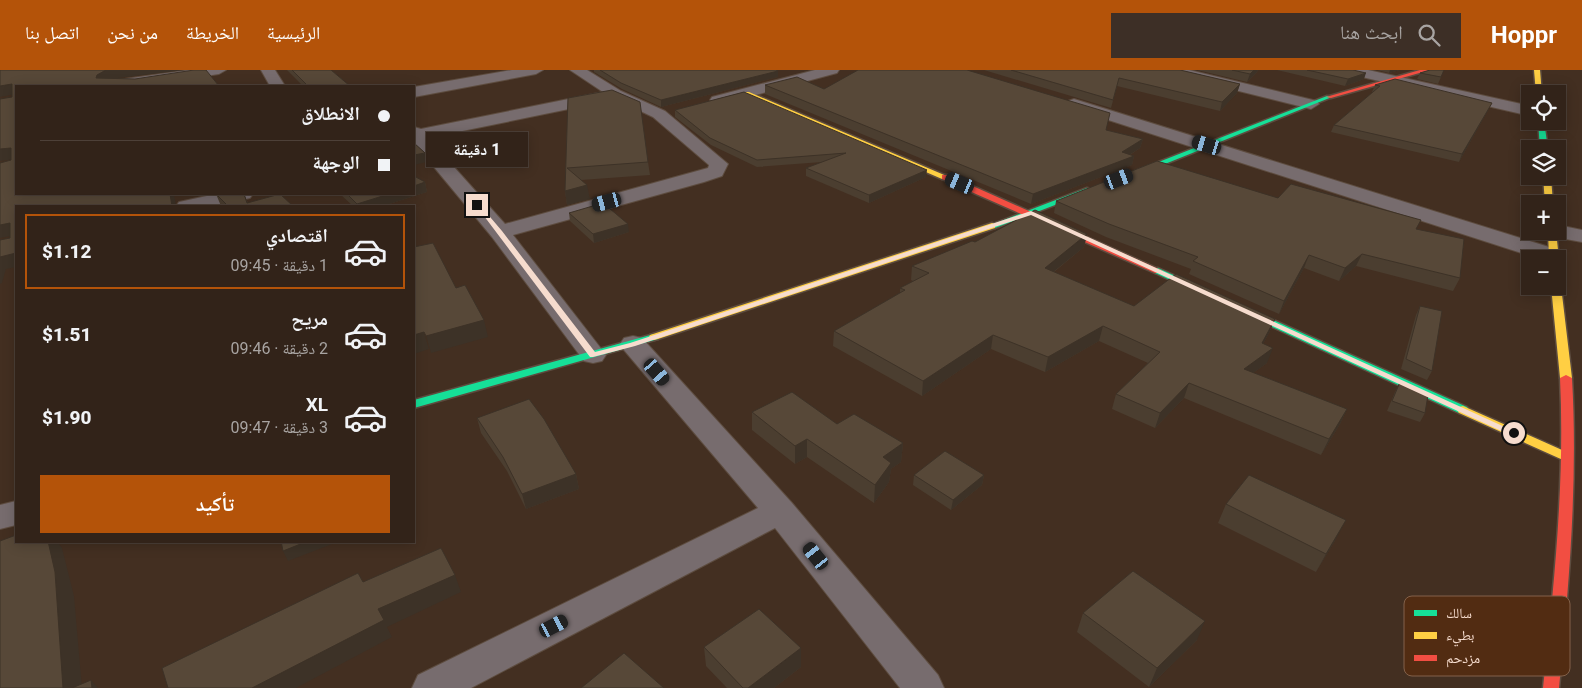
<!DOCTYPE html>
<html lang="ar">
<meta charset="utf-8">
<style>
:root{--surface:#322319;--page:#3d2f26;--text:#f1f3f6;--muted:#a8a4a2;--line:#4d4038;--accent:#b45309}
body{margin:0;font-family:Roboto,"Noto Naskh Arabic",sans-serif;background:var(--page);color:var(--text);direction:rtl;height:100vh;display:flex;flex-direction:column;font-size:19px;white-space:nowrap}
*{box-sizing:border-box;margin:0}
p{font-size:16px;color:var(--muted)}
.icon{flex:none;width:28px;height:28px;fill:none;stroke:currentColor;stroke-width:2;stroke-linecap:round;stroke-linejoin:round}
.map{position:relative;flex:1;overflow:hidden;direction:ltr}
.side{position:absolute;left:15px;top:135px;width:400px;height:338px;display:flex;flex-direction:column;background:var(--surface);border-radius:0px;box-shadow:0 2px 12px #0003,0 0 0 1px var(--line);direction:rtl}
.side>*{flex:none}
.top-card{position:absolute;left:15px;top:15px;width:400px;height:110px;border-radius:0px;box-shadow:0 2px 12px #0003,0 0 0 1px var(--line);direction:rtl;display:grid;align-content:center;height:110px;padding:0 25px;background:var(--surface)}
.controls{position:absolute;left:1521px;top:15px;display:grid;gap:10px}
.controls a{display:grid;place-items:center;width:45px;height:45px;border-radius:0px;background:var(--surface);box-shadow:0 2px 12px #0003,0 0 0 1px var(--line);font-size:25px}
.end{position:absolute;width:22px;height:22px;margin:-11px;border:6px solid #f6dcce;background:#111;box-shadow:0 0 0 2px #111}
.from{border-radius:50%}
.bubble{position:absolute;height:35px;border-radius:0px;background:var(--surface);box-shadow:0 2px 12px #0003,0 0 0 1px var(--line);font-size:16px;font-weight:800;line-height:35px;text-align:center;direction:rtl}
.car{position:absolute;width:15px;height:30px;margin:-15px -8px;border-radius:6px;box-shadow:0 0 4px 1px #0007;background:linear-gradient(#222 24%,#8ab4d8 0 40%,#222 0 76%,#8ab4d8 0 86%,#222 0)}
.top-card b{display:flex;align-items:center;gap:18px;height:48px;font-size:19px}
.top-card b+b{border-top:1px solid var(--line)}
.top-card i{width:12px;height:12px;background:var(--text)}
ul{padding:9px 0 0;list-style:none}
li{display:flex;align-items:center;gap:15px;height:75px;margin:0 10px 8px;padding:0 15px;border:2px solid transparent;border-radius:0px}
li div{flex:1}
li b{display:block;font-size:19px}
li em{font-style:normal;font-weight:800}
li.on{border-color:var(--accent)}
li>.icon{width:45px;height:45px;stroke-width:1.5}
.primary-button{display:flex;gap:10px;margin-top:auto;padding:10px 25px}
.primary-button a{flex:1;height:58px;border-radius:0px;background:var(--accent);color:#fff;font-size:20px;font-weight:800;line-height:58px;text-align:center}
header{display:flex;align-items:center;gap:30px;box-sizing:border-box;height:70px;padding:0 25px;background:var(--accent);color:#fff}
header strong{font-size:24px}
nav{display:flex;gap:28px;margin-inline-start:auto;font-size:18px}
.search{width:350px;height:45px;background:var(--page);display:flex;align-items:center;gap:12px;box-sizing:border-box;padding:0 18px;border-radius:0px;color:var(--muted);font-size:19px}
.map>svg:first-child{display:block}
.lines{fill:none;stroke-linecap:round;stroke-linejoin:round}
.street-casing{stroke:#5d4c3f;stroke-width:2}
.fast-casing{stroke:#5d4c3f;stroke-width:3}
.slow-casing{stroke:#5d4c3f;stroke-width:3}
.jam-casing{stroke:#5d4c3f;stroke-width:3}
.street{fill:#776c6e;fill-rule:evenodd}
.fast{fill:#16e098;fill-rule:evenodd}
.slow{fill:#ffcf43;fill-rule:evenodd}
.jam{fill:#f24e42;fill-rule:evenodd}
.wall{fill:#4b3e30}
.shaded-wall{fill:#3d3227}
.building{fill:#574838;stroke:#3d3227}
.route{fill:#f6dcce}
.key{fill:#522c12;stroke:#83614a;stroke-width:1}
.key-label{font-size:14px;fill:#f6dcce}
</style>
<header>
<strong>Hoppr</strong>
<div class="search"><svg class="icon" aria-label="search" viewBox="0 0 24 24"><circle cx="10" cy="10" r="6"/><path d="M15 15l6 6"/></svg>ابحث هنا</div>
<nav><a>الرئيسية</a><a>الخريطة</a><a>من نحن</a><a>اتصل بنا</a></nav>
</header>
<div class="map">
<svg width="1582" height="618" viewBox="0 0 1582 618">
<rect width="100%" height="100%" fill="#432f21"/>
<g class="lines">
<defs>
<path id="street" d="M 189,0 L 226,0 L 219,4 L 139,16 L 102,16 L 110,11 Z
M 261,0 L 275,0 L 285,16 L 270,16 Z
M 512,0 L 543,0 L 536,4 L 414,27 L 414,17 Z
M 570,0 L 587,0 L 621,21 L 665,41 L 728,94 L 722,106 L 704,112 L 513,165 L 606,285 L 602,291 L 593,293 L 584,291 L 492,167 L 414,73 L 414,57 L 421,59 L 603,22 ZM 611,27 L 653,47 L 709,95 L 708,98 L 505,154 L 428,68 L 603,32 Z
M 815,0 L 839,0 L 837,3 L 718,35 L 710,30 L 712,27 Z
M 1164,0 L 1189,0 L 1317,31 L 1319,34 L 1311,39 L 1166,3 Z
M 1342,0 L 1368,0 L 1530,36 L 1530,46 L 1349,4 Z
M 1074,29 L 1562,181 L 1565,186 L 1562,191 L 1558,192 L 1558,189 L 1540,189 L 1068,37 L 1066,34 L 1068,31 Z
M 216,124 L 253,124 L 250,128 L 213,136 L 176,136 L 179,132 Z
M 1558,155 L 1582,160 L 1582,172 L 1549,166 L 1547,161 L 1558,161 Z
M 633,266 L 642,268 L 792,433 L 938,605 L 944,618 L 900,618 L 775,458 L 471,618 L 412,618 L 418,605 L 758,438 L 624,280 L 620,274 L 624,268 Z
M 16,431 L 16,455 L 0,459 L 0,435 Z"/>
<path id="fast" d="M 1327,26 L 1332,27 L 1130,108 L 1123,106 Z
M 1538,51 L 1544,51 L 1548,79 L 1540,79 Z
M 1087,118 L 1094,120 L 995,158 L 989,158 L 988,156 Z
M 1158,198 L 1467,337 L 1469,340 L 1467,343 L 1459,343 L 1155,203 L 1155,199 Z
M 654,264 L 659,267 L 658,269 L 414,338 L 414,330 Z"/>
<path id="slow" d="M 1534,0 L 1540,0 L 1542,24 L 1536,24 Z
M 745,22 L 749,22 L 949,107 L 942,109 L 745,24 Z
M 1543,106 L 1551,106 L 1553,134 L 1545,134 Z
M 992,153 L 995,154 L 995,158 L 658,269 L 654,270 L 649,267 L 650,265 Z
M 1548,161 L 1556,161 L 1559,189 L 1558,191 L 1558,189 L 1549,189 Z
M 1558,213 L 1561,216 L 1572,308 L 1566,311 L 1560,308 L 1551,216 L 1558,216 Z
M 1463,336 L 1571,384 L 1573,387 L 1571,390 L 1563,390 L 1459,343 L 1457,340 L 1459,337 Z"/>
<path id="jam" d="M 1420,0 L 1430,0 L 1331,28 L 1326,27 Z
M 942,105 L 948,105 L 1163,201 L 1161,203 L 1155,203 L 942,109 Z
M 1566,305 L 1572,308 C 1578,412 1569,514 1559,618 L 1543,618 C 1554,515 1565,412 1560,308 Z"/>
</defs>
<!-- street casing -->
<use href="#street" class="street-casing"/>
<!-- fast casing -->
<use href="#fast" class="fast-casing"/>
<!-- slow casing -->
<use href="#slow" class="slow-casing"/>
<!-- jam casing -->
<use href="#jam" class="jam-casing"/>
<!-- street -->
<use href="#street" class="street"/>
<!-- fast -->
<use href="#fast" class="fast"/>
<!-- slow -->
<use href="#slow" class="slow"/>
<!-- jam -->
<use href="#jam" class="jam"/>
</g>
<!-- wall -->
<path class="wall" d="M 287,0 L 331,0 L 350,16 L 303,16 Z
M 594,0 L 776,0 L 778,1 L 778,7 L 661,37 L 622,19 L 594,2 Z
M 984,0 L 1180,0 L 1240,14 L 1237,23 L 1220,41 L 1117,16 L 1111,38 Z
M 1197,0 L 1258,0 L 1257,2 L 1247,12 Z
M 1277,0 L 1353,0 L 1364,9 L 1345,16 Z
M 1377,0 L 1400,0 L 1389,3 Z
M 1420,3 L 1441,7 L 1438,14 L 1417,9 Z
M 765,15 L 824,19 L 1106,60 L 1143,69 L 1140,78 L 1130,85 L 1134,86 L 1132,95 L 1031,134 L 765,24 Z
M 1375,15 L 1492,33 L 1459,92 L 1331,62 L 1334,55 L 1373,22 L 1372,22 Z
M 744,22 L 926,107 L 869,133 L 806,106 L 806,98 L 822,92 L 757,97 L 711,75 L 675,47 L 675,40 Z
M 568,28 L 648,92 L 650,105 L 581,110 L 590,129 L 567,135 L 565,121 Z
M 425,112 L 427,122 L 383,136 L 353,136 L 340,124 L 414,124 Z
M 216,124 L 244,124 L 248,133 L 293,136 L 221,136 Z
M 1278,128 L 1416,159 L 1460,208 L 1453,221 L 1356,196 L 1339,211 L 1304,198 L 1279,244 L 1189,204 L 1191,199 L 1106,167 L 1054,143 L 1056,131 Z
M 569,143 L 629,162 L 594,173 L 570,151 Z
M 1087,164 L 1084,177 L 1054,202 L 1134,236 L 1275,249 L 1269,263 L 1263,274 L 1267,293 L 1253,303 L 1347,339 L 1340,354 L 1321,385 L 1184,328 L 1155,358 L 1112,339 L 1116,324 L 1148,293 L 1099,271 L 1045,302 L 991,279 L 922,326 L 833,276 L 834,261 L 900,223 L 900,218 L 913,211 L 911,210 L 912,196 L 975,172 Z
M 1420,236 L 1432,301 L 1427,310 L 1401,299 L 1416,245 Z
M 1400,312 L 1425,343 L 1420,352 L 1387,341 L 1395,322 Z
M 752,342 L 837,354 L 903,373 L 901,392 L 891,399 L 889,412 L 874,433 L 807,387 L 795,394 L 752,360 Z
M 477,348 L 576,404 L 579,419 L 526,439 L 507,401 L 481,363 Z
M 914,405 L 984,405 L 982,415 L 951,440 L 913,415 Z
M 1226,434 L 1336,469 L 1316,502 L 1218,453 Z
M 1083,543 L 1197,570 L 1149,617 L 1077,562 Z
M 704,577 L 801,578 L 801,597 L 774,618 L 727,618 L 706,596 Z"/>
<!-- shaded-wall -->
<path class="shaded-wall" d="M 105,0 L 185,0 L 110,9 L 96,8 L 97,5 Z
M 1254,0 L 1258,0 L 1257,2 L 1247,12 L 1250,4 Z
M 1390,0 L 1400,0 L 1389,3 Z
M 778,1 L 778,7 L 661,37 L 661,30 Z
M 1366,3 L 1364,9 L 1345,16 L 1348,9 Z
M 12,14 L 16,24 L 0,27 L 0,16 Z
M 1240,14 L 1237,23 L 1220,41 L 1222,32 Z
M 1492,33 L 1488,40 L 1459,92 L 1462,84 Z
M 1143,69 L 1140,78 L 1120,91 L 1122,82 Z
M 11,78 L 16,89 L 0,91 L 0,79 Z
M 425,83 L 427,92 L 414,95 L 414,85 Z
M 1134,86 L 1132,95 L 1031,134 L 1033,124 Z
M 927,100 L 926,107 L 869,133 L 869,125 Z
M 425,112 L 427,122 L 383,136 L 358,136 L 357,134 L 389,124 L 414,124 L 414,116 Z
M 587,115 L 590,129 L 567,135 L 565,121 Z
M 170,124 L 174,124 L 176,136 L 172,136 Z
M 10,153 L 16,165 L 0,168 L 0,155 Z
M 628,154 L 629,162 L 594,173 L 593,164 Z
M 1087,164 L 1084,177 L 1042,211 L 1045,198 Z
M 16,183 L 16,197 L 6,199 L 2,213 L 0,214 L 0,187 Z
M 1362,184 L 1356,196 L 1339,211 L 1345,198 Z
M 1309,185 L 1304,198 L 1279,244 L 1284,231 Z
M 1275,249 L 1269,263 L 1256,287 L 1262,273 Z
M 484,250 L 488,267 L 431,283 L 426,266 Z
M 1103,256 L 1099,271 L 1045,302 L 1048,287 Z
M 424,262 L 429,279 L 414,284 L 414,265 Z
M 993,265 L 991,279 L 922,326 L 923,311 Z
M 1273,278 L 1267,293 L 1238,314 L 1244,299 Z
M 1189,313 L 1184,328 L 1155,358 L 1160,343 Z
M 1347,339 L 1340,354 L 1321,385 L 1329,369 Z
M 807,369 L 807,387 L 795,394 L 795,376 Z
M 903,373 L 901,392 L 891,399 L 889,412 L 874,433 L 875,415 L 883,387 Z
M 576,404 L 579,419 L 526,439 L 522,424 Z
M 984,405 L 982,415 L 951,440 L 953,430 Z
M 1346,450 L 1336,469 L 1316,502 L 1326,484 Z
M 48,471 L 57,471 L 62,478 L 74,526 L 82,618 L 63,618 Z
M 308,471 L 340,471 L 288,491 L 283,481 Z
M 455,505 L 461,522 L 387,557 L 392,567 L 296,618 L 252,618 L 378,539 Z
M 1205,551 L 1197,570 L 1149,617 L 1157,598 Z
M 801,578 L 801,597 L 774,618 L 748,618 Z
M 91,610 L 98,618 L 92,618 Z"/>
<!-- building -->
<path class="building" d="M 0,0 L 106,0 L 97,5 L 96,8 L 135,9 L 194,0 L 206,0 L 219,16 L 16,16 L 16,124 L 170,124 L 172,136 L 16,136 L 16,183 L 0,187 L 0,170 L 10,168 L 10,153 L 0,155 L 0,93 L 11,90 L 11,78 L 0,79 L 0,29 L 12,27 L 12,14 L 0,16 Z
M 292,0 L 331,0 L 350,16 L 308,16 Z
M 600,0 L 776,0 L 778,1 L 661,30 L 621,13 Z
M 858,0 L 967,0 L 1110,43 L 1106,60 L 1143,69 L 1122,82 L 1134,86 L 1033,124 L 765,15 L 797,7 L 824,19 Z
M 1011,0 L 1180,0 L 1240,14 L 1222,32 L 1119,8 L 1113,30 Z
M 1232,0 L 1254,0 L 1250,4 Z
M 1307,0 L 1353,0 L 1366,3 L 1348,9 Z
M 1430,0 L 1444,0 L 1441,7 L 1420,3 Z
M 1395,9 L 1492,33 L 1462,84 L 1334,55 L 1380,16 L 1375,15 Z
M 612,20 L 640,32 L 648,92 L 567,98 L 587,115 L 565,121 L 568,28 Z
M 744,22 L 927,100 L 869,125 L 806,98 L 846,83 L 757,90 L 710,68 L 675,40 Z
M 414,73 L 424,82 L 425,83 L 414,85 Z
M 1157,91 L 1278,128 L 1291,114 L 1421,150 L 1416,159 L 1464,169 L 1460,208 L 1362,184 L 1345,198 L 1309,185 L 1284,231 L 1193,191 L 1198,187 L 1109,154 L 1056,131 Z
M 414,106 L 425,112 L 414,116 Z
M 216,124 L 244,124 L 247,133 L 280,124 L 293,136 L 228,136 Z
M 347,124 L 389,124 L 357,134 Z
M 603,133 L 628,154 L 593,164 L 569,143 Z
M 1035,140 L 1087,164 L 1045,198 L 1134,236 L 1176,204 L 1275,249 L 1262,273 L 1273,278 L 1244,299 L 1347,339 L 1329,369 L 1189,313 L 1160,343 L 1116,324 L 1160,282 L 1103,256 L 1048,287 L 993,265 L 923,311 L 834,261 L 905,220 L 900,218 L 929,203 L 912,196 L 972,171 L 975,172 Z
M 433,173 L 456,218 L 465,215 L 484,250 L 426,266 L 424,262 L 414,265 L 414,177 Z
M 1420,236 L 1442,241 L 1432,301 L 1406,289 Z
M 1400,312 L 1428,325 L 1425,343 L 1392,331 Z
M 792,322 L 837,354 L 854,344 L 903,373 L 883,387 L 891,393 L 875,415 L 807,369 L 795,376 L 752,342 Z
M 529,329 L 544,349 L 576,404 L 522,424 L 503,387 L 477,348 Z
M 945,381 L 984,405 L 953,430 L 914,405 Z
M 1249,405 L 1346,450 L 1326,484 L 1226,434 Z
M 16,465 L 16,471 L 48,471 L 55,502 L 63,618 L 0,618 L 0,471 Z
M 281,471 L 308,471 L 283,481 Z
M 441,478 L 455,505 L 378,539 L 384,550 L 252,618 L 168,618 L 162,598 L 358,503 L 363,512 Z
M 1133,501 L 1205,551 L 1157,598 L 1083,543 Z
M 759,539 L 801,578 L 748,618 L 743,618 L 704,577 Z
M 624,583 L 664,618 L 581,618 Z
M 91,610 L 92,618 L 72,618 Z"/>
<!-- route -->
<path class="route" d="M 475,134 L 479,134 L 502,161 L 595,282 L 630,273 L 1031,141 L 1518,363 L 1510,365 L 1031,145 L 635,276 L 593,287 L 590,287 Z"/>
<!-- legend -->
<rect x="1404" y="526" width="166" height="80" rx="8" class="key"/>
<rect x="1414" y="540" width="23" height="6" fill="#16e098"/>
<rect x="1414" y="562" width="23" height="7" fill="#ffcf43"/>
<rect x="1414" y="585" width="23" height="6" fill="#f24e42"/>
<g class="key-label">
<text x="1446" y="548">سالك</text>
<text x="1446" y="570">بطيء</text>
<text x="1446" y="593">مزدحم</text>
</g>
</svg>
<div class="controls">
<a><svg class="icon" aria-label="locate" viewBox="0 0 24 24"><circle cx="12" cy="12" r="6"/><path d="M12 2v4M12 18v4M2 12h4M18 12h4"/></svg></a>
<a><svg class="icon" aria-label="layers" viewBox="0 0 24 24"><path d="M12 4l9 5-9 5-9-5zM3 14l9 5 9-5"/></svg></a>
<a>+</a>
<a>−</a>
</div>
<i class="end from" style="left:1514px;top:363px"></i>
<i class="end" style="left:477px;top:135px"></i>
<div class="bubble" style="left:426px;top:62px;width:102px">1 دقيقة</div>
<i class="car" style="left:1207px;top:75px;rotate:287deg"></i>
<i class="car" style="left:1119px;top:109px;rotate:69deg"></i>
<i class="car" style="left:960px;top:113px;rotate:293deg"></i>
<i class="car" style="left:607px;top:132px;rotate:255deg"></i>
<i class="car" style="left:657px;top:302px;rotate:139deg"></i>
<i class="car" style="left:816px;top:486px;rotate:321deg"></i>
<i class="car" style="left:554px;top:556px;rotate:63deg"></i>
<div class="top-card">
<b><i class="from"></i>الانطلاق</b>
<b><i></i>الوجهة</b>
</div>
<section class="side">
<ul>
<li class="on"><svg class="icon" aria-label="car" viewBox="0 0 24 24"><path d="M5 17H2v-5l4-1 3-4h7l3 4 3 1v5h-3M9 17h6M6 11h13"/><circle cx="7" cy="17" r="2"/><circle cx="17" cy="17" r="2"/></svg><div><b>اقتصادي</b><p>1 دقيقة · 09:45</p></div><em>$1.12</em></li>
<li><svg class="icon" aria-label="car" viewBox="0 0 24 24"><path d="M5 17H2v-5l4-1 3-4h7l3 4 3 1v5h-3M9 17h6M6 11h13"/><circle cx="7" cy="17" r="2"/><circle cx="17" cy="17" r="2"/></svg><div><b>مريح</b><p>2 دقيقة · 09:46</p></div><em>$1.51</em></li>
<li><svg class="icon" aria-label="car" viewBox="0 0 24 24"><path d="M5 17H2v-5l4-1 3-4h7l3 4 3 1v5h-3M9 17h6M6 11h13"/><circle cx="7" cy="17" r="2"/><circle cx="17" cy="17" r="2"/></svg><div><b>XL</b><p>3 دقيقة · 09:47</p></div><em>$1.90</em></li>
</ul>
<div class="primary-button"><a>تأكيد</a></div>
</section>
</div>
